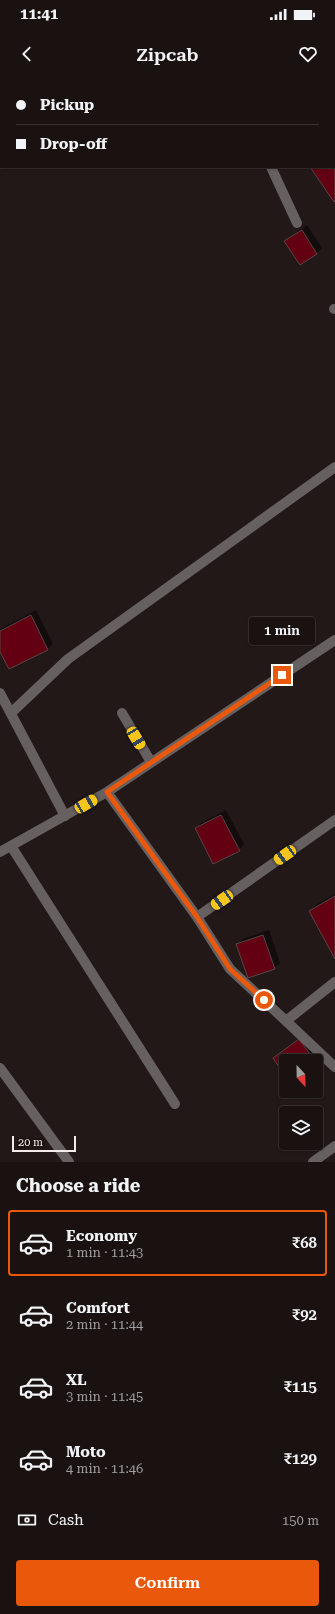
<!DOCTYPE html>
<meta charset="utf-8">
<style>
:root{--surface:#1a1211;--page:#27201f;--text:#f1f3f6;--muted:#9f9e9f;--line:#383231;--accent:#ea580c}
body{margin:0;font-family:"Roboto Serif",serif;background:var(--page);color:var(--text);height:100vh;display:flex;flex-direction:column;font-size:15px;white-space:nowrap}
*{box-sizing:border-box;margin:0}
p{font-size:13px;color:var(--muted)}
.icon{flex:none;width:22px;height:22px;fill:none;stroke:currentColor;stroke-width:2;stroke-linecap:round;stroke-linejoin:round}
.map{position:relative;height:1082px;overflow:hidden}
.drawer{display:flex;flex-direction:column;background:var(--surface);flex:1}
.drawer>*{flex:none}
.guide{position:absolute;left:0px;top:0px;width:335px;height:88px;box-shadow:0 1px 3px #0004,0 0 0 1px var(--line);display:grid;align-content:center;height:88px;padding:0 16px;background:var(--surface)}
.needle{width:26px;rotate:158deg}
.tools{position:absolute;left:279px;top:974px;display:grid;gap:8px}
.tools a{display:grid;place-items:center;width:44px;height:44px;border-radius:4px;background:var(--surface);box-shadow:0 1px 3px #0004,0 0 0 1px var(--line);font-size:20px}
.scale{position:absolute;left:12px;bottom:10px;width:64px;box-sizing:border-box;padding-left:4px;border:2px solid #f4eceb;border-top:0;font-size:11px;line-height:14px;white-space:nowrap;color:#f4eceb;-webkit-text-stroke:3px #190f0e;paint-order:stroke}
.end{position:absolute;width:18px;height:18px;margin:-9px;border:5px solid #ea580c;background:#fff;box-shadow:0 0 0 2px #fff}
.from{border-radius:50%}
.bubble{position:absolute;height:28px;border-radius:4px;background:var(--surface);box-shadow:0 1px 3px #0004,0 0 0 1px var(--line);font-size:13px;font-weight:600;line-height:28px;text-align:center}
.car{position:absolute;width:12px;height:24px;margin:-12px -6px;border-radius:5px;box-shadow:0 0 3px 1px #0007;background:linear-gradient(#f5c518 24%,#345 0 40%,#f5c518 0 76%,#345 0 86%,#f5c518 0)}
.guide b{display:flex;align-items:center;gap:14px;height:38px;font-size:15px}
.guide b+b{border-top:1px solid var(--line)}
.guide i{width:10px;height:10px;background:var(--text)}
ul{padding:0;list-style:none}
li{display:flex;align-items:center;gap:12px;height:66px;margin:0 8px 6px;padding:0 8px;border:2px solid transparent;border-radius:4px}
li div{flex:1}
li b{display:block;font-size:15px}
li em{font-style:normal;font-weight:600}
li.selected{border-color:var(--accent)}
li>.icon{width:36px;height:36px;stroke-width:1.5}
h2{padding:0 16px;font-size:18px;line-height:48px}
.pay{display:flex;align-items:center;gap:10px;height:44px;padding:0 16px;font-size:15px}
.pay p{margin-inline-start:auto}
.button{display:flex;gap:8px;margin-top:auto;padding:8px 16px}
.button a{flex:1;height:46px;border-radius:4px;background:var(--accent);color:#fff;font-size:16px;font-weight:600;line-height:46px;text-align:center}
.status{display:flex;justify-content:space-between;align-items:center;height:28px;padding:0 20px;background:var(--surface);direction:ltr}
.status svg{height:11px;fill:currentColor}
header{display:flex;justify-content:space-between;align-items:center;height:52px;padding:0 16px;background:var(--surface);font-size:18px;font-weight:600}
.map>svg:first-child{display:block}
.shadow{fill:#0007}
.building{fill:#630012;stroke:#544747}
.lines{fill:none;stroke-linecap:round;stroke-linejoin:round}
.minor{stroke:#676060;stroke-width:10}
.route{stroke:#ea580c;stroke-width:5}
</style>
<div class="status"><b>11:41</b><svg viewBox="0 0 49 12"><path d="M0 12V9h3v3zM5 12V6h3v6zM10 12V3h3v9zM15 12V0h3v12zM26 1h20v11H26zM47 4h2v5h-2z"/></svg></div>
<header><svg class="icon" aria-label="back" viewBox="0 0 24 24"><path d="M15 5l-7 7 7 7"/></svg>Zipcab<svg class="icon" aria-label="heart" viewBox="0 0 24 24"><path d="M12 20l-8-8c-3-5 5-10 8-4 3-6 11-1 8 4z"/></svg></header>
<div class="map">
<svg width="335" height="1082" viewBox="0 0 335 1082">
<rect width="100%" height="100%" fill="#221817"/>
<!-- shadow -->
<path class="shadow" d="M 334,67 L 335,67 L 335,120 L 311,87 L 334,87 Z
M 307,145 L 322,168 L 317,173 L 286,161 Z
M 36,530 L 53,564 L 48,569 L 9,588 L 0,570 L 0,549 Z
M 226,730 L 244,764 L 239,770 L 196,748 L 201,743 Z
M 335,814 L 335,877 L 310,832 L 317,824 Z
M 269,850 L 280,883 L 274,888 L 237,864 L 243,859 Z
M 305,955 L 320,975 L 314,981 L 286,981 L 286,995 L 274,978 Z"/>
<!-- building -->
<path class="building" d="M 335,67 L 335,121 L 334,122 L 310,87 L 334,87 Z
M 302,150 L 317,174 L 300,185 L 284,161 Z
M 31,535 L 48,570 L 9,589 L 0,572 L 0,551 Z
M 221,735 L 240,771 L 213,784 L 195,748 Z
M 335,816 L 335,879 L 309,831 Z
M 263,855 L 275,889 L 248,898 L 236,864 Z
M 299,959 L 315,981 L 286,981 L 286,997 L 273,978 Z"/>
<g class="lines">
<!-- minor -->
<path class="minor" d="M 334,30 L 335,32
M 334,54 L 335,54
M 271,87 L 297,143
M 334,229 L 335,229
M 335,560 L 107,712 L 197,837 L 230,889 L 286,941 L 335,902
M 0,613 L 65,736
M 11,633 L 68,579 L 335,387
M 122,633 L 151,682
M 11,766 L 175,1024
M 0,772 L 107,712
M 197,837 L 335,740
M 286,941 L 335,987
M 0,988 L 69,1082
M 313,1082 L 335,1066"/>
</g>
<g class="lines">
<!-- route -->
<path class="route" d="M 264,920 L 230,889 L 197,837 L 107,712 L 282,595"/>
</g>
</svg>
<div class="tools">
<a><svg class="needle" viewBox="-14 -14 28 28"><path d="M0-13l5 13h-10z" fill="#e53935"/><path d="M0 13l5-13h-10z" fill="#9f9e9f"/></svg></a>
<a><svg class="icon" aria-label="layers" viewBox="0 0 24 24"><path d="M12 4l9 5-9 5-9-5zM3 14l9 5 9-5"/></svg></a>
</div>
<div class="scale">20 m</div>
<i class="end from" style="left:264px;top:920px"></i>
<i class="end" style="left:282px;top:595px"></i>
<div class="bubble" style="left:249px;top:537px;width:66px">1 min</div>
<i class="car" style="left:136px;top:658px;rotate:149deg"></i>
<i class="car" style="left:86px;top:724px;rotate:60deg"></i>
<i class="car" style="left:285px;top:775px;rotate:235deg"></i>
<i class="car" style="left:222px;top:820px;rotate:235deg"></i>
<div class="guide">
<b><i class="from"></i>Pickup</b>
<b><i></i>Drop-off</b>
</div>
</div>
<section class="drawer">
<h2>Choose a ride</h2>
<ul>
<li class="selected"><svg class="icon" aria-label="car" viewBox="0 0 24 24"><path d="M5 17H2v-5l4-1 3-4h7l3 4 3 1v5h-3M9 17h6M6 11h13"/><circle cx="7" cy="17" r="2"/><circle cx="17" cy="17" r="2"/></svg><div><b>Economy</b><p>1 min · 11:43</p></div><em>₹68</em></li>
<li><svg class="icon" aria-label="car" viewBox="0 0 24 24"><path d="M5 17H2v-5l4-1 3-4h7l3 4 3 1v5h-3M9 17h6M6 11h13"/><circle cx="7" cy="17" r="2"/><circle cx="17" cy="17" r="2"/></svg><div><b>Comfort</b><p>2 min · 11:44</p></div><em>₹92</em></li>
<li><svg class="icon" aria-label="car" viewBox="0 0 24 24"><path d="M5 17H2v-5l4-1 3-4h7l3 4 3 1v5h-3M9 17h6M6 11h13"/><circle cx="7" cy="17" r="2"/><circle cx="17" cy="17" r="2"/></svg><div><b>XL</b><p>3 min · 11:45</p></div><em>₹115</em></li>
<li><svg class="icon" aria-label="car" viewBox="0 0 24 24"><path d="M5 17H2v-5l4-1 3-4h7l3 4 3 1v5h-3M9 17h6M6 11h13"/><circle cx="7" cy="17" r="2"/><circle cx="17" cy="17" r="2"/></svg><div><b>Moto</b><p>4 min · 11:46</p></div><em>₹129</em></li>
</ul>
<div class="pay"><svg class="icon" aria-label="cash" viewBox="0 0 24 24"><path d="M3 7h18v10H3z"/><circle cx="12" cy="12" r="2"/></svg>Cash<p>150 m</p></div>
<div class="button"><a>Confirm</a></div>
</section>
